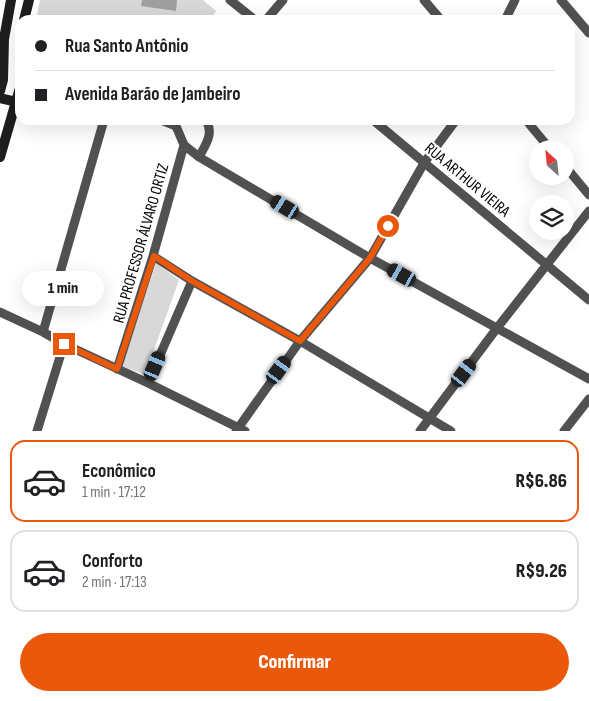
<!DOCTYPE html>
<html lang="pt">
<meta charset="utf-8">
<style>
:root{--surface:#fff;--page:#f6f6f6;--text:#202124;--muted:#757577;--line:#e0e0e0;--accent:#ea580c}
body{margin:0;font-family:"Sofia Sans Condensed",sans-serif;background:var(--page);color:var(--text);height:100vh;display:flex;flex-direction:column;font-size:19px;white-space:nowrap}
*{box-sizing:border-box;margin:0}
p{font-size:16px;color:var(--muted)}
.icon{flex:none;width:28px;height:28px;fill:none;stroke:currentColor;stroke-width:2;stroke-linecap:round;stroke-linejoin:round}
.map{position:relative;height:431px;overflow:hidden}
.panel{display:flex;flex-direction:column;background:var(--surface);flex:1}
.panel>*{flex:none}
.banner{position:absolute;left:15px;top:15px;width:560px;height:110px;border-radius:15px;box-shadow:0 5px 20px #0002;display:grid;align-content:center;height:110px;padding:0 20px;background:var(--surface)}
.needle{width:32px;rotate:333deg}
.fabs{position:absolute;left:529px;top:140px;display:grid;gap:10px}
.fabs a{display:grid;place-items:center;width:45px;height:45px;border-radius:50%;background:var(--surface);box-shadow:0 5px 20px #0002;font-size:25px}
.end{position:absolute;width:22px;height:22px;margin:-11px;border:6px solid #ea580c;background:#fff;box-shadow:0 0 0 2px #fff}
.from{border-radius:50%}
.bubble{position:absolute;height:35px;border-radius:18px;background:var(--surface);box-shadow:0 5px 20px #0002;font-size:16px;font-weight:800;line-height:35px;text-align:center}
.car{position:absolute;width:15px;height:30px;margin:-15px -8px;border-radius:6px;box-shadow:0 0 4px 1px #0007;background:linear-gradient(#222 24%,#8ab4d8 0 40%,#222 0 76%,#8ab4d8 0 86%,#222 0)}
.banner b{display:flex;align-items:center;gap:18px;height:48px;font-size:19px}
.banner b+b{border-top:1px solid var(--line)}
.banner i{width:12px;height:12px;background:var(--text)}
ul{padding:9px 0 0;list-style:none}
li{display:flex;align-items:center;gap:15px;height:82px;margin:0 10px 8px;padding:0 10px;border:2px solid var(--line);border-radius:15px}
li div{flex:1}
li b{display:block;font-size:19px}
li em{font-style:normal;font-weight:800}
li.selected{border-color:var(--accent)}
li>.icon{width:45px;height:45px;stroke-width:1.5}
.button{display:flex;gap:10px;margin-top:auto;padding:10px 20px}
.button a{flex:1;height:58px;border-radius:30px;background:var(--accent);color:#fff;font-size:20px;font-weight:800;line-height:58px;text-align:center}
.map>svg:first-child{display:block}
.green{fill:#d8d8d8}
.water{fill:#9f9f9f}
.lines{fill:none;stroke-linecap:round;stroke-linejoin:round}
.minor{stroke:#515151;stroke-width:9}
.secondary{stroke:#1e1e1e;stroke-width:10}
.route{stroke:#ea580c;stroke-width:6}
.labels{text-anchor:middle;stroke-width:4.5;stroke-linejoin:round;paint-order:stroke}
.street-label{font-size:16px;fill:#000;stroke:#fff}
</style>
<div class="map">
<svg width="589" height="431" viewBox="0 0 589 431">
<rect width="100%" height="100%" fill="#fff"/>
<!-- green -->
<path class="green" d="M 40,0 L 203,0 L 216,11 L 211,20 L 36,20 Z
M 156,263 L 179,280 L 145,375 L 122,366 Z"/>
<!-- water -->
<path class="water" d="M 142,0 L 177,0 L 176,11 L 141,6 Z"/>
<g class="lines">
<!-- minor -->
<path class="minor" d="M 230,0 L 255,20
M 424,0 L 441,20
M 561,0 L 589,33
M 266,20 L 283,0
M 505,20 L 515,0
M 161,120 L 176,126
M 373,120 L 589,300
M 526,120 L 550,149
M 184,145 L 199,157 L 370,258 L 589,379
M 199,157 C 206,144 214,134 206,120
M 565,166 L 589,195
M 153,256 L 192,281 L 300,341 L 451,431
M 0,312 L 43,332 L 64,344 L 148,383 L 245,431
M 43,332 L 104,120
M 117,369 L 153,256 L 184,145 L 176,126
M 148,383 L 192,281
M 37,431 L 64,344
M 236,431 L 300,341 L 370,258 L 424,163 L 456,120
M 420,431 L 497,328 L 589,211
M 564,431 L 589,399"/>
<!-- secondary -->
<path class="secondary" d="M 24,20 L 29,0
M 0,91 L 3,80 L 4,39 L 11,0
M 0,98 L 17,102
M 0,157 L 20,88"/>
</g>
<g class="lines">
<!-- route -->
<path class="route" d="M 64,344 L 117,369 L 154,256 L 192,281 L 300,341 L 370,258 L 388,226"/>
</g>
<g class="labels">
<!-- street labels -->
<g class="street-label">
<text transform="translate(468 179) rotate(40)" y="6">RUA ARTHUR VIEIRA</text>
<text transform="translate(140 243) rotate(-74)" y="6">RUA PROFESSOR ÁLVARO ORTIZ</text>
</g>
</g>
</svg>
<div class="fabs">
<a><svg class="needle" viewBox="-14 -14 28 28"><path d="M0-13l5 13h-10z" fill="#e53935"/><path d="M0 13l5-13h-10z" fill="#757577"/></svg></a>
<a><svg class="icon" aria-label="layers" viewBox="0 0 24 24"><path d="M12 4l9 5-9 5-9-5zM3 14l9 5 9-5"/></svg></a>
</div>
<i class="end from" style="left:388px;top:226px"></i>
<i class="end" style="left:64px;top:344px"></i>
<div class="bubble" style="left:22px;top:271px;width:82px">1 min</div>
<i class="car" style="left:285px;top:207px;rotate:301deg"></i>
<i class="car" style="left:402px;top:275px;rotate:299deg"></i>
<i class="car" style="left:155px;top:366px;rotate:23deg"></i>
<i class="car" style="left:279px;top:370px;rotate:36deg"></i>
<i class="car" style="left:464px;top:373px;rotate:37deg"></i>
<div class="banner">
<b><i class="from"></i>Rua Santo Antônio</b>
<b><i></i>Avenida Barão de Jambeiro</b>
</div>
</div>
<section class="panel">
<ul>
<li class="selected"><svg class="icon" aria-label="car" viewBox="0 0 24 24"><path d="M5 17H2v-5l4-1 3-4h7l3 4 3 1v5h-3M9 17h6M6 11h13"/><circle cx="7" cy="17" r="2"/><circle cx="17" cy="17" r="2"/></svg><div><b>Econômico</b><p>1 min · 17:12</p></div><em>R$6.86</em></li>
<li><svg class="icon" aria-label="car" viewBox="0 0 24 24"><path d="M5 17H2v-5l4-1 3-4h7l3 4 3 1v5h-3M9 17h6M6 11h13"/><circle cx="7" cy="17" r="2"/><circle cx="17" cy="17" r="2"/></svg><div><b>Conforto</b><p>2 min · 17:13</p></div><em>R$9.26</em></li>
</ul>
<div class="button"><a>Confirmar</a></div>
</section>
